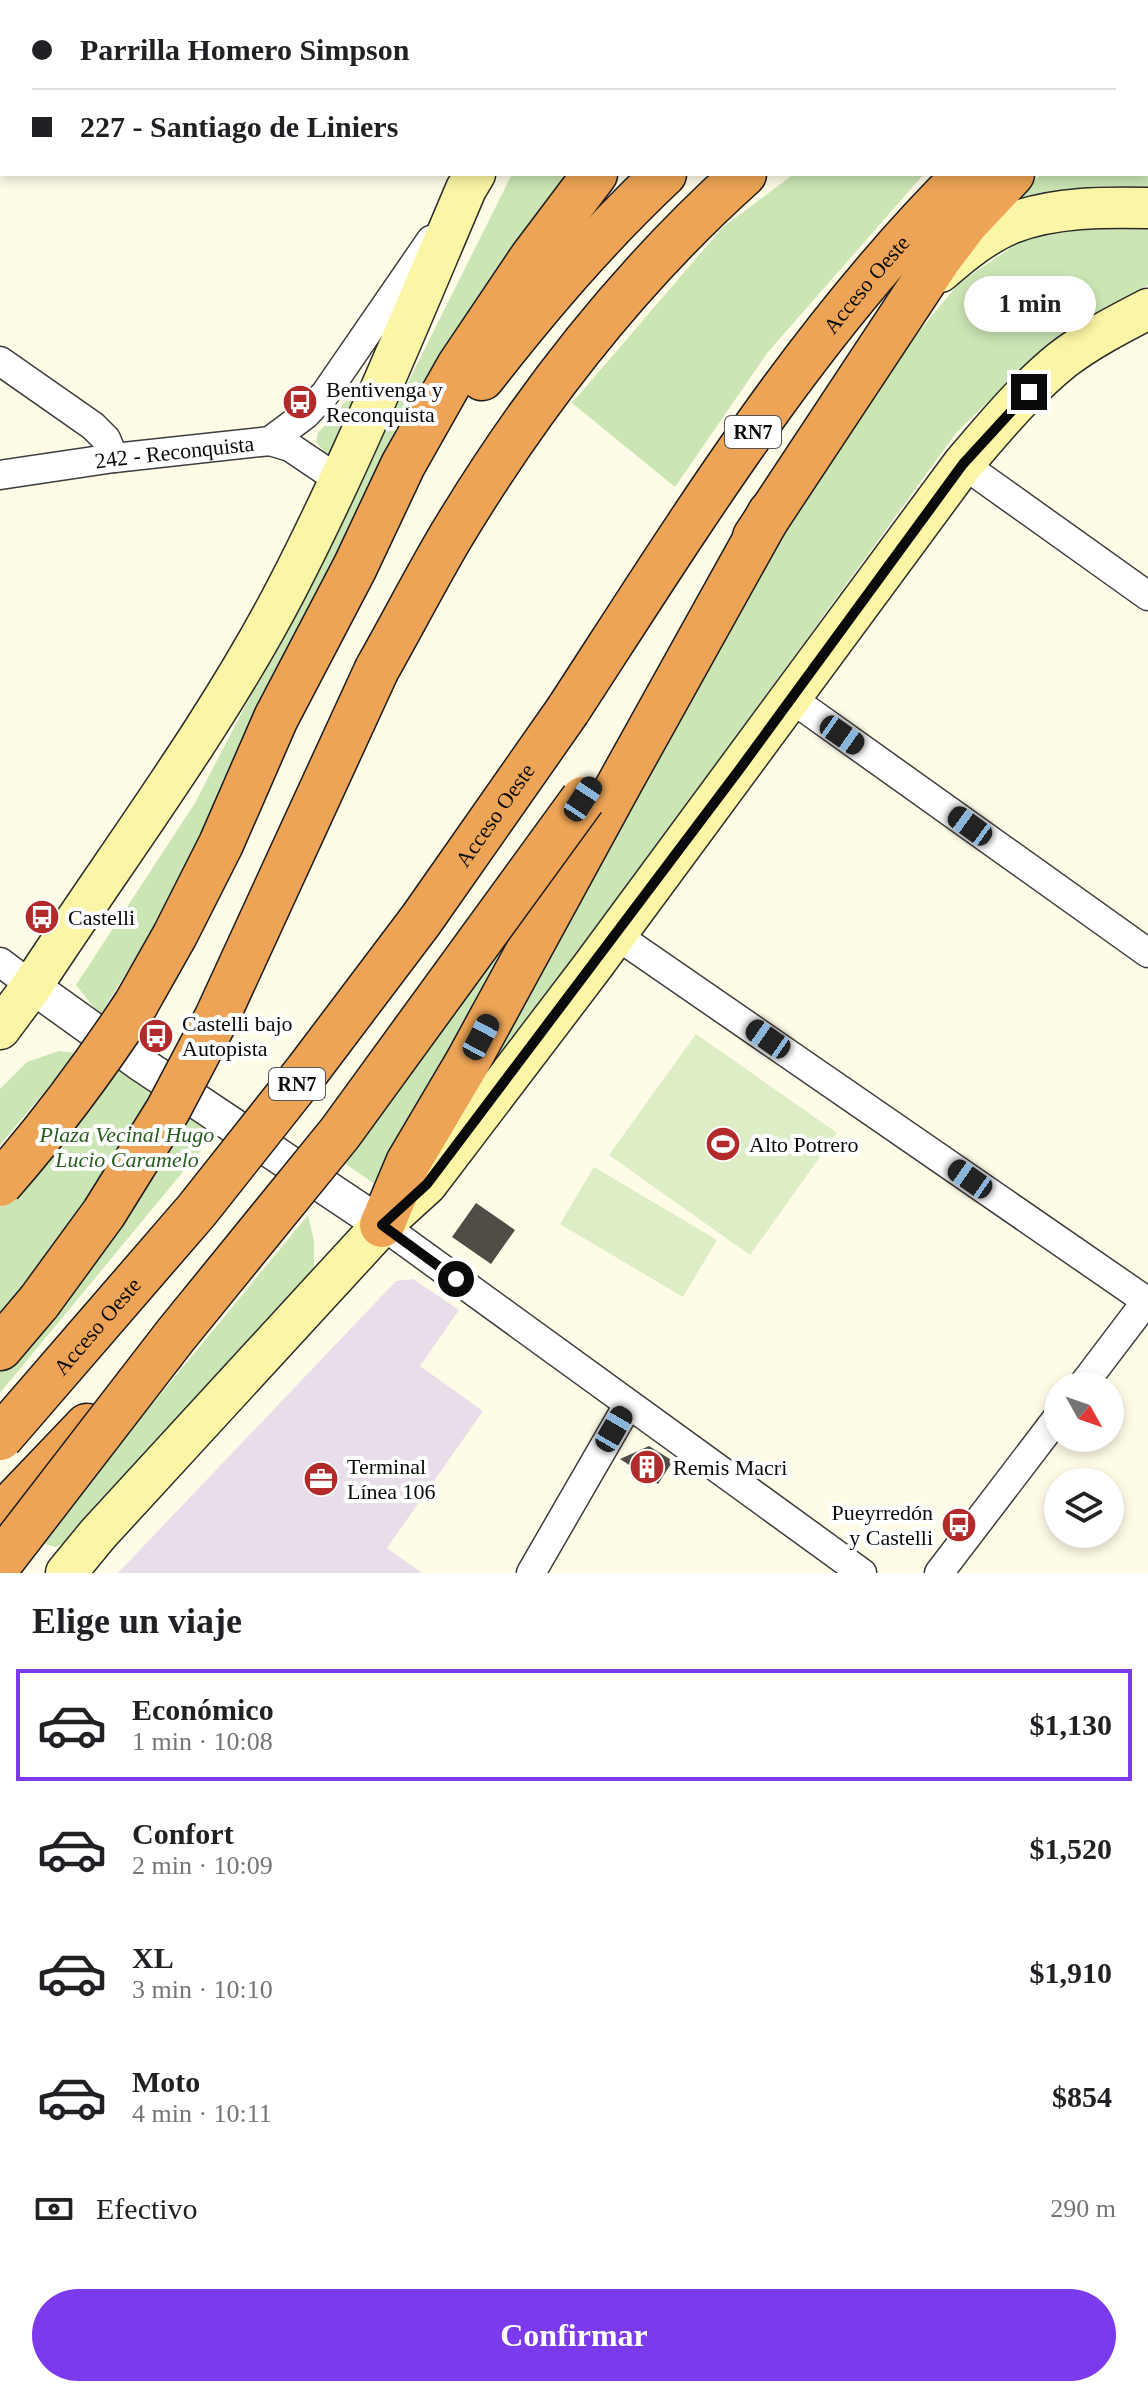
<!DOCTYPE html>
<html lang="es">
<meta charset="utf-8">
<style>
:root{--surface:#fff;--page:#f2f2f2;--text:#202124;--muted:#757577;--line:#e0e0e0;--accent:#7c3aed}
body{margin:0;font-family:"Times New Roman",serif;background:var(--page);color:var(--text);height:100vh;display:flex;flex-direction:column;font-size:30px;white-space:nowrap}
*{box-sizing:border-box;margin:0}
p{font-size:26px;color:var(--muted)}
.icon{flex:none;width:44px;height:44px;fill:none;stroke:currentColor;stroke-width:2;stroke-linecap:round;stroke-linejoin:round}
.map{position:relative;height:1573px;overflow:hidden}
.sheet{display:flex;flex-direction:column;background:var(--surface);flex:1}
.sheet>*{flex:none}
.top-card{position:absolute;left:0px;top:0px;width:1148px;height:176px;box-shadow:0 4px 12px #0003;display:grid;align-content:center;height:176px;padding:0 32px;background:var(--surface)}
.needle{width:52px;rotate:130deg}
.buttons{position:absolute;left:1044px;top:1372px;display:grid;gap:16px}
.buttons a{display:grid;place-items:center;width:80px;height:80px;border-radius:50%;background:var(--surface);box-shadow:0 4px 12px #0003;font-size:40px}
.end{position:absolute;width:36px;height:36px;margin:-18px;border:10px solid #0a0a0a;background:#fff;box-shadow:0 0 0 4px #fff}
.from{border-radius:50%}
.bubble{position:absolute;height:56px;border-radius:28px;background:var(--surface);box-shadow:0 4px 12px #0003;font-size:26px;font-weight:700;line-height:56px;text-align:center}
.car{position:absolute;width:24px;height:48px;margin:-24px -12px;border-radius:10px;box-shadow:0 0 6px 2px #0007;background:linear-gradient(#222 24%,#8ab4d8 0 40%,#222 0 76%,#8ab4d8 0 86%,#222 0)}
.top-card b{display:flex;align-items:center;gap:28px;height:76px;font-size:30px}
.top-card b+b{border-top:2px solid var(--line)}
.top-card i{width:20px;height:20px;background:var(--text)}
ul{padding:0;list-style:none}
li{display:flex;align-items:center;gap:24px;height:112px;margin:0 16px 12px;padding:0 16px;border:4px solid transparent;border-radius:0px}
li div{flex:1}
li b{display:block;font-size:30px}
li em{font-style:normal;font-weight:700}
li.current{border-color:var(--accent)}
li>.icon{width:72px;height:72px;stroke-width:1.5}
h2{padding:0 32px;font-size:36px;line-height:96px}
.pay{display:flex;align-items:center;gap:20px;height:88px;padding:0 32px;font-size:30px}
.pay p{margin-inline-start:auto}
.action{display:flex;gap:16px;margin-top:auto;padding:16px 32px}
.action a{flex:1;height:92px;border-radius:48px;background:var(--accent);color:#fff;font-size:32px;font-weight:700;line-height:92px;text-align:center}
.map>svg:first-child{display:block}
.industrial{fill:#e8dee9}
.green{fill:#cbe5b4}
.pitch{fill:#ddedc5}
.building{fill:#524c47}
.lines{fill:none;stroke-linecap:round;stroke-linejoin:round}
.minor-casing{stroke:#3d3d3d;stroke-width:31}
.tertiary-casing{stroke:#3d3d3d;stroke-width:37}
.secondary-casing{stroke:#2c2c2c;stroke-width:43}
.motorway-casing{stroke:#1b1b1b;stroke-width:47}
.minor{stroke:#fff;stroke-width:28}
.tertiary{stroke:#fff;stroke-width:34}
.secondary{stroke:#fbf6a5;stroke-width:40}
.motorway{stroke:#eda456;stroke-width:44}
.motorway-bridge-casing{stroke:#1b1b1b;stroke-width:47;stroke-linecap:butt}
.motorway-bridge{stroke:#eda456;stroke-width:44}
.route{stroke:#0a0a0a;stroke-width:10}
.labels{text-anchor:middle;stroke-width:8;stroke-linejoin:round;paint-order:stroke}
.shield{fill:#fff;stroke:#545454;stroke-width:2}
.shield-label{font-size:20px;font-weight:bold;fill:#0a0a0a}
.street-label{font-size:22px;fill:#0a0a0a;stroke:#fff}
.poi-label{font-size:22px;fill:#0a0a0a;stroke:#fff;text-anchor:start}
.park-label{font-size:22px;font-style:italic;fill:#285d1f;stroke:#fff}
</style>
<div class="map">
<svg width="1148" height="1573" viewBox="0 0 1148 1573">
<rect width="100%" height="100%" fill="#fefbe7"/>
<!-- industrial -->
<path class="industrial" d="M 413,1279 L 459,1310 L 420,1366 L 483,1411 L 387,1548 L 422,1573 L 118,1573 L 396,1281 Z"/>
<!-- green -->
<path class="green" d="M 1148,77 L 1148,191 L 1116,187 L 1025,200 L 1020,195 L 1041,174 L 1146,174 L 1146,79 Z
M 512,174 L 581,174 L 175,894 L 100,1015 L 76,985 L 195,803 L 283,633 Z
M 794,174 L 924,174 L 768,352 L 675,487 L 572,403 L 723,227 Z
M 1108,223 L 1148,224 L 1148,285 L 1077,324 L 1035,355 L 956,433 L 425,1165 L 526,994 L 785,532 L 895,361 L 959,283 L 1021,241 Z
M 348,399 L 355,403 L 331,460 L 316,442 L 318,433 Z
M 540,896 L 379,1187 L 343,1162 Z
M 59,1051 L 77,1053 L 0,1145 L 0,1089 L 27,1062 Z
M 119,1056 L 220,1127 L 0,1393 L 0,1207 L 40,1168 Z
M 308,1215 L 314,1241 L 314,1268 L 273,1322 L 91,1532 L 55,1547 L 39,1542 Z"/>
<!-- pitch -->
<path class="pitch" d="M 696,1034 L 837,1133 L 750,1255 L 609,1155 Z
M 594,1167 L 717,1240 L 683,1297 L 560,1224 Z"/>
<!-- building -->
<path class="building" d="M 476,1203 L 515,1230 L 491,1264 L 452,1237 Z
M 649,1446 L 673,1461 L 658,1484 L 620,1459 Z"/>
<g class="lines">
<defs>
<g id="minor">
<path d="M 293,0 L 296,2"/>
<path d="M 0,361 L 93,426 L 106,439 L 114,458"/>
<path d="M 270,441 L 305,415 L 325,394 L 431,240"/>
<path d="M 963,464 L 1148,596"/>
<path id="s1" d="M 0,475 L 114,458 L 270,441 L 290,447 L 339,480"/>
<path d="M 792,699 L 1148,953"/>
<path d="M 616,935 L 1148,1302"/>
<path d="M 0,962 L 32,986"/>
<path d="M 382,1225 L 862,1573"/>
<path d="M 1082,1386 L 1148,1299"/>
<path d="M 531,1573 L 628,1405"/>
<path d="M 939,1573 L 1058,1417"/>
</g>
<path id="tertiary" d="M 32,986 L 138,1062 L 382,1225"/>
<path id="secondary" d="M 591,2 L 593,0
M 940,272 C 962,253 985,234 1012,223 C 1055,207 1103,207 1148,208
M 0,1029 L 32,986 C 118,854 215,727 287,588 C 354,458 409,323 466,189 L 475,174
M 66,1573 L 98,1534 L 382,1225 L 427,1184 L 592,967 L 963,464 C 994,428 1025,390 1062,360 C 1088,340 1119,324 1148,309"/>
<g id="motorway">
<path d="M 705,2 L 705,0"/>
<path d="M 893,2 L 897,0"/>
<path d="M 962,2 L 965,0"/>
<path d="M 1146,45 L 1148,43"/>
<path d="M 482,378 C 540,304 596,238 664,174"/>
<path d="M 755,537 L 938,260 L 966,223 L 1012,174"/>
<path d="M 377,669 C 402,625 425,580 451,536 C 531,403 628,278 744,174"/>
<path id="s2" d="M 568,710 C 689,524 807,331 966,174"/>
<path d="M 136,1004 L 175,935 L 221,844 L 276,718 L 355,567 L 403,465 L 459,366 L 531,259 L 595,174"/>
<path d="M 382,1225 L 408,1163 L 467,1063 L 622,779 L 770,513"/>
<path d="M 0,1348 L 39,1302"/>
<path d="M 0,1517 L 87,1426"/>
</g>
</defs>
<!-- minor casing -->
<use href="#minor" class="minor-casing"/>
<!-- tertiary casing -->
<use href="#tertiary" class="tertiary-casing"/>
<!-- secondary casing -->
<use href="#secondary" class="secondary-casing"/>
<!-- motorway casing -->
<use href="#motorway" class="motorway-casing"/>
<!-- minor -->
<use href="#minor" class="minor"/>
<!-- tertiary -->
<use href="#tertiary" class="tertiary"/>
<!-- secondary -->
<use href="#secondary" class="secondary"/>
<!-- motorway -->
<use href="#motorway" class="motorway"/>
<defs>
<g id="motorway-bridge">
<path d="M 0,1184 C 50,1127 94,1068 136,1004"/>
<path d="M 39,1302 L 104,1213 L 168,1110 L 217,1017 L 377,669"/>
<path id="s3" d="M 0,1438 L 197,1210 L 307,1071 L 421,920 L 568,710"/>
<path d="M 0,1563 L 175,1336 L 340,1133 L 583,799"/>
</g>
</defs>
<!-- motorway-bridge casing -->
<use href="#motorway-bridge" class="motorway-bridge-casing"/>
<!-- motorway-bridge -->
<use href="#motorway-bridge" class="motorway-bridge"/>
</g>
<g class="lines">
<!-- route -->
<path class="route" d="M 456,1279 L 382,1225 L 427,1184 L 739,770 L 963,464 L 1029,392"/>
</g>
<!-- icons -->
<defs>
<symbol id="bus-disc" viewBox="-11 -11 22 22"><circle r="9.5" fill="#b22b2a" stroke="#fff"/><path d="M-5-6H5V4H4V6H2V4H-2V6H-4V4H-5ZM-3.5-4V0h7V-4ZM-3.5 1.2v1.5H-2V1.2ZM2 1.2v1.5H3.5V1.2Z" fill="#fff"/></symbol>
<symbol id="stadium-disc" viewBox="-11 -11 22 22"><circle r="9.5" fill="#b22b2a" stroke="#fff"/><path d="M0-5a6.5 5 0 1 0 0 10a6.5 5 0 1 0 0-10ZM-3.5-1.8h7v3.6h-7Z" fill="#fff"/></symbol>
<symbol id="building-disc" viewBox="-11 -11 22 22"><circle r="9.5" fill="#b22b2a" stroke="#fff"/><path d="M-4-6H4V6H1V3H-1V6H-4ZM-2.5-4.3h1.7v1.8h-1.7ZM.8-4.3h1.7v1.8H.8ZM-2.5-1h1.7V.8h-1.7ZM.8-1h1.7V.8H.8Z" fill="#fff"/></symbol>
<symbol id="office-disc" viewBox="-11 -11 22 22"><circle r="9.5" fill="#b22b2a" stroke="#fff"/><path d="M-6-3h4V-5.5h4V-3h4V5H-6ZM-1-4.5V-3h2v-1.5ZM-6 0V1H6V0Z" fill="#fff"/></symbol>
</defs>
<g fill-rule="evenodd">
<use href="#bus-disc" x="280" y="382" width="40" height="40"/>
<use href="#bus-disc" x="22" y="897" width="40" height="40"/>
<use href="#bus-disc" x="136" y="1016" width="40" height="40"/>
<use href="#stadium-disc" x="703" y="1124" width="40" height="40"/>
<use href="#building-disc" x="627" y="1447" width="40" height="40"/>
<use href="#office-disc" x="301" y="1459" width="40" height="40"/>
<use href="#bus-disc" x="939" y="1505" width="40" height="40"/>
</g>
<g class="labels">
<!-- shield labels -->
<g class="shield">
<rect x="725" y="416" width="56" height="32" rx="6"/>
<rect x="269" y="1068" width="56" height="32" rx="6"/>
</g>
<g class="shield-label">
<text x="753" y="439">RN7</text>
<text x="297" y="1091">RN7</text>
</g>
<!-- street labels -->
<g class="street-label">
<text dy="8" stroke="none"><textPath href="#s2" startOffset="520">Acceso Oeste</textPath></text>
<text dy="8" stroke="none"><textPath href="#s1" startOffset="176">242 - Reconquista</textPath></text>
<text dy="8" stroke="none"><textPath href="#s3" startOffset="796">Acceso Oeste</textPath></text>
<text dy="8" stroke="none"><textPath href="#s3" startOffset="148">Acceso Oeste</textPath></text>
</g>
<!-- poi labels -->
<g class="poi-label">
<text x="326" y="397">Bentivenga y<tspan x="326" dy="25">Reconquista</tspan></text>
<text x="68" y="925">Castelli</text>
<text x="182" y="1031">Castelli bajo<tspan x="182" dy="25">Autopista</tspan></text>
<text x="749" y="1152">Alto Potrero</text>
<text x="347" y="1474">Terminal<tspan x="347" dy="25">Línea 106</tspan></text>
<text x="673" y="1475">Remis Macri</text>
<text x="933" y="1520" text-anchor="end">Pueyrredón<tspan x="933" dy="25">y Castelli</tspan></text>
</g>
<!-- park labels -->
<g class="park-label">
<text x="127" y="1142">Plaza Vecinal Hugo<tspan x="127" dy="25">Lucio Caramelo</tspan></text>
</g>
</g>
</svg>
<div class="buttons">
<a><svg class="needle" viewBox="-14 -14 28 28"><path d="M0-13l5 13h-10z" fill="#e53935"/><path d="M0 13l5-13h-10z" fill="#757577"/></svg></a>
<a><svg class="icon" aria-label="layers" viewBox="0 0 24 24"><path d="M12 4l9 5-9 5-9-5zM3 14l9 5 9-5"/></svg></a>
</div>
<i class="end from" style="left:456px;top:1279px"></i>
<i class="end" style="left:1029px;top:392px"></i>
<div class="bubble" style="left:964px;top:276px;width:132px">1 min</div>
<i class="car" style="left:842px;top:735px;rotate:125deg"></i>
<i class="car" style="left:583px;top:799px;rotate:33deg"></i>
<i class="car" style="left:970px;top:826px;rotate:306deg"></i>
<i class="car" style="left:481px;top:1037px;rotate:28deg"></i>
<i class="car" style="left:768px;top:1039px;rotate:305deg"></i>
<i class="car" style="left:970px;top:1179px;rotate:305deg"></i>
<i class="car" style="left:614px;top:1429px;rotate:30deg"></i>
<div class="top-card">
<b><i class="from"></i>Parrilla Homero Simpson</b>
<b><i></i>227 - Santiago de Liniers</b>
</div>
</div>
<section class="sheet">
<h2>Elige un viaje</h2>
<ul>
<li class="current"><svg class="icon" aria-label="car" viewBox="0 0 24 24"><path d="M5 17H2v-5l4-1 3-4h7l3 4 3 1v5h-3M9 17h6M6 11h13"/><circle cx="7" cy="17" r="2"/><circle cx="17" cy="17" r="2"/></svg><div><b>Económico</b><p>1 min · 10:08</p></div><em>$1,130</em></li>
<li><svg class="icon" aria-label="car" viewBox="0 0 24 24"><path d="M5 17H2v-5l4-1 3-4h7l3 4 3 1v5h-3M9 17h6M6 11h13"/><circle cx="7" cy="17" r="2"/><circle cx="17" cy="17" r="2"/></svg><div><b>Confort</b><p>2 min · 10:09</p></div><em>$1,520</em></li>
<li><svg class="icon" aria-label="car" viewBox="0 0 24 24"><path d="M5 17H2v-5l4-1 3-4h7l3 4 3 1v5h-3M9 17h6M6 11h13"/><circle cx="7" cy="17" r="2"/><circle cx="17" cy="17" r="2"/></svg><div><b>XL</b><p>3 min · 10:10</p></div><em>$1,910</em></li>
<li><svg class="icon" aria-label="car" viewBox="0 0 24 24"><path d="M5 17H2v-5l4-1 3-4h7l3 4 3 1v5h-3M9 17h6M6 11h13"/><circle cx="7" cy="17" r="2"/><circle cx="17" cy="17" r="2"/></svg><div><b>Moto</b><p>4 min · 10:11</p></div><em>$854</em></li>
</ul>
<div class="pay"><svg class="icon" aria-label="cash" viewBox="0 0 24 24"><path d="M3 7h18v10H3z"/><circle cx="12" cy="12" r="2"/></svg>Efectivo<p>290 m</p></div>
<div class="action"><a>Confirmar</a></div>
</section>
